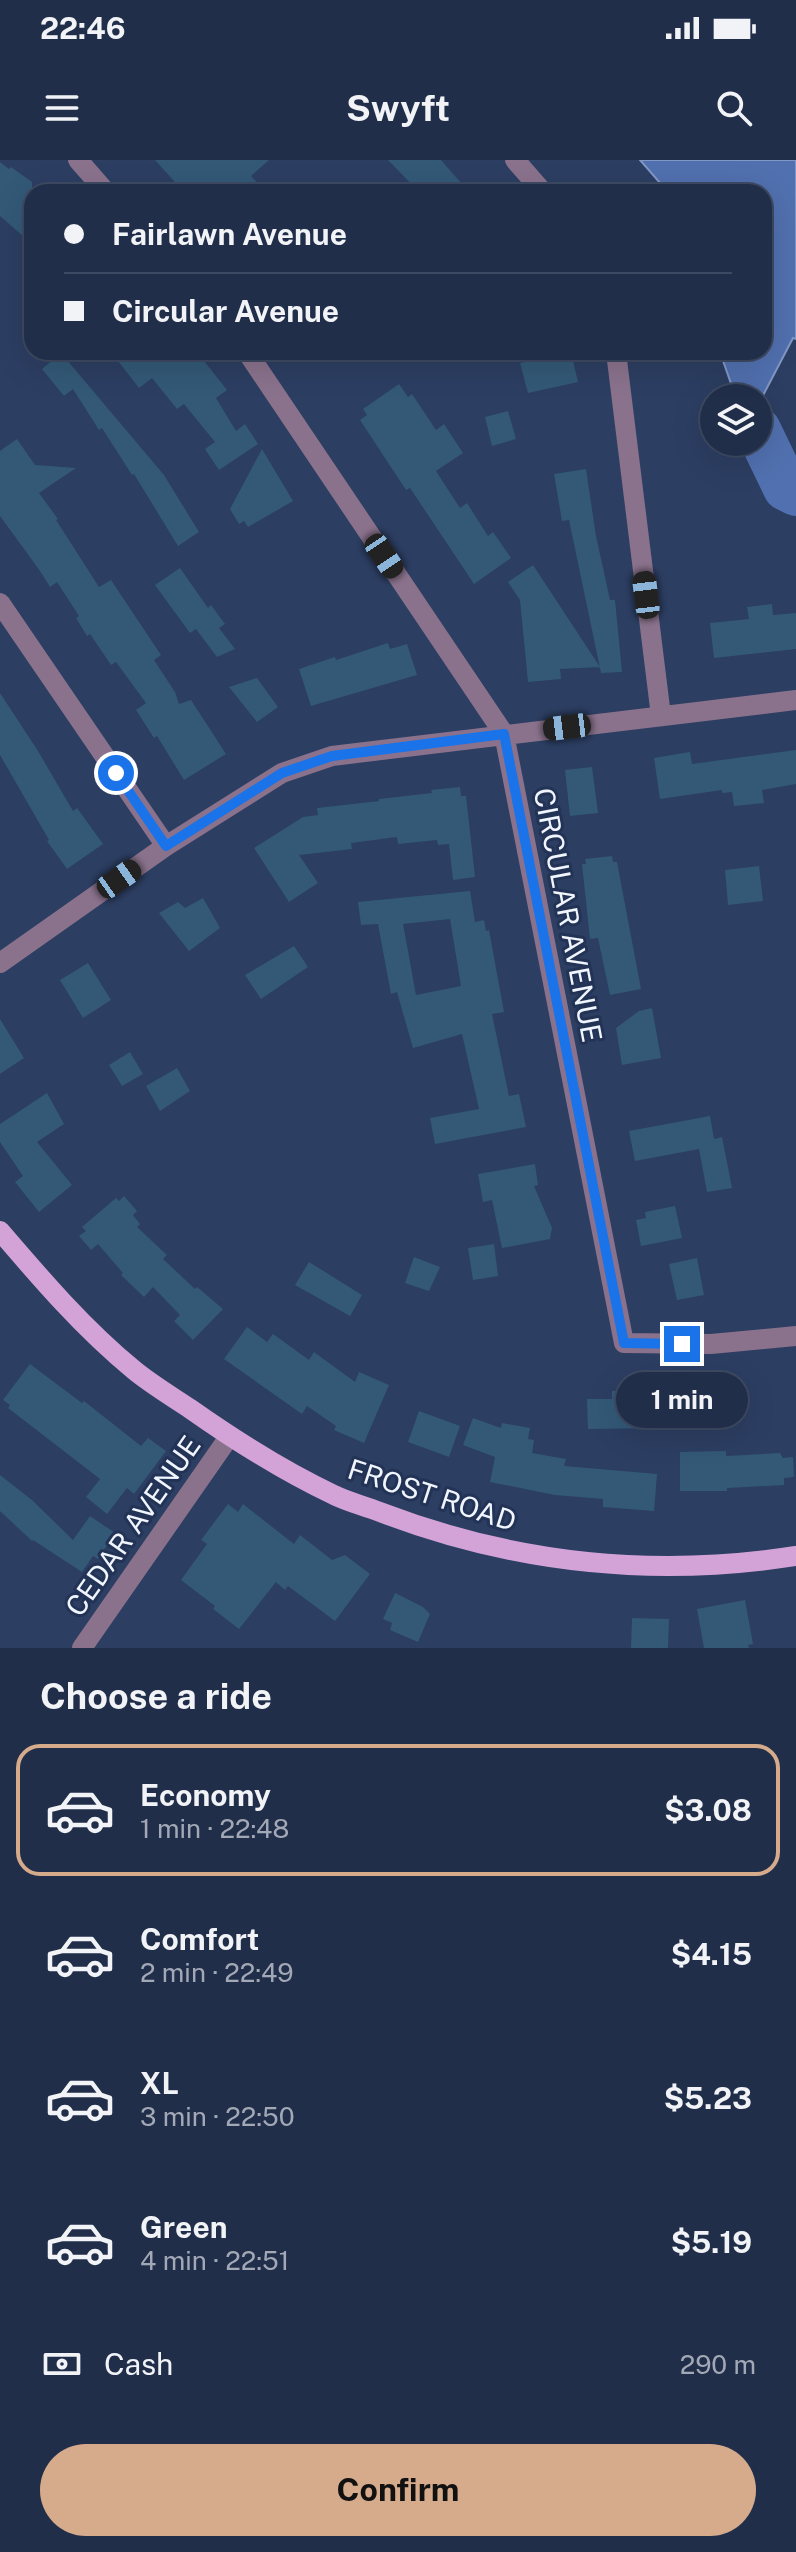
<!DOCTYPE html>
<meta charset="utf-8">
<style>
:root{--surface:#212e4a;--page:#293651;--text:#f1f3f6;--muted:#a2a8b5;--line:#3e4a62;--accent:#d6ab8b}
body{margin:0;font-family:"Public Sans",sans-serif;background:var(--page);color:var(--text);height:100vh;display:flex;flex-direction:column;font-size:30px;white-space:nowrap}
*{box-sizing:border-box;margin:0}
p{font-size:26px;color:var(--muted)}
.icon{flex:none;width:44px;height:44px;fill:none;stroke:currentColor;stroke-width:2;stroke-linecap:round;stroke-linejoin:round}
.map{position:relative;height:1488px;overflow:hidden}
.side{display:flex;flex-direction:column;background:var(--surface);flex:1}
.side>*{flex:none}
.banner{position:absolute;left:24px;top:24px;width:748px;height:176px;border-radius:24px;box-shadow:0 8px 32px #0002,0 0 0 2px var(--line);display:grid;align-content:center;height:176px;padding:0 40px;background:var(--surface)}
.fabs{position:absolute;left:700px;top:224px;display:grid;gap:16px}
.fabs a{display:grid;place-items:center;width:72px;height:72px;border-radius:50%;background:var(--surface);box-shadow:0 8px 32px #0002,0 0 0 2px var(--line);font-size:40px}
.end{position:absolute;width:36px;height:36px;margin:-18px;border:10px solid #1a73e8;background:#fff;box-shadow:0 0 0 4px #fff}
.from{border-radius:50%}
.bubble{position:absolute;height:56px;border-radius:28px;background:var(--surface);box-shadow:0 8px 32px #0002,0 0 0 2px var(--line);font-size:26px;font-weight:700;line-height:56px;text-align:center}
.car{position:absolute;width:24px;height:48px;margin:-24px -12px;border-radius:10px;box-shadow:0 0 6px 2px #0007;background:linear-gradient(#222 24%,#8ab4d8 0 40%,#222 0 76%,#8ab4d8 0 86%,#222 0)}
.banner b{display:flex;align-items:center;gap:28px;height:76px;font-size:30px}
.banner b+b{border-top:2px solid var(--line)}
.banner i{width:20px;height:20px;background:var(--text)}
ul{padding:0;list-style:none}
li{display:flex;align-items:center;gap:24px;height:132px;margin:0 16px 12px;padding:0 24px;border:4px solid transparent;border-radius:24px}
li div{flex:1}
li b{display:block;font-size:30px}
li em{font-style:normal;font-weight:700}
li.active{border-color:var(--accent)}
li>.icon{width:72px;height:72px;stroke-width:1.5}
h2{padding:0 40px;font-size:36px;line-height:96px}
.pay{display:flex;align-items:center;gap:20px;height:88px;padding:0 40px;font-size:30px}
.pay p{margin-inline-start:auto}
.primary-button{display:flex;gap:16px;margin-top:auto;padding:16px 40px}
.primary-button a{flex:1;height:92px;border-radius:48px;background:var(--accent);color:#111;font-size:32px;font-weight:700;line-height:92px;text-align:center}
.status{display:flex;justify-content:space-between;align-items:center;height:56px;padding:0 40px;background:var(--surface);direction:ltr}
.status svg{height:22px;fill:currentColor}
header{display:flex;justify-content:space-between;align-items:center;height:104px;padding:0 40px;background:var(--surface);font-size:36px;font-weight:700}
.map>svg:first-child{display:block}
.water{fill:#5170af;stroke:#8198c7;stroke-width:2}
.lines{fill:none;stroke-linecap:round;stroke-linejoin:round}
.river{stroke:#5170af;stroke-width:46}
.building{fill:#335977;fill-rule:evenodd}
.minor{stroke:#8a728c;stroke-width:20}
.major{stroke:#d3a3d7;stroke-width:20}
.route{stroke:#1a73e8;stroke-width:10}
.labels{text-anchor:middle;stroke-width:6;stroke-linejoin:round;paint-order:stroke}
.street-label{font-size:28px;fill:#f0f5fe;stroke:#223356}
</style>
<div class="status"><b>22:46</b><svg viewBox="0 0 49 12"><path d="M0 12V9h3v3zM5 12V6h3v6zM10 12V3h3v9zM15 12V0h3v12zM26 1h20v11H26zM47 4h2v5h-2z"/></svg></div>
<header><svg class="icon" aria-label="menu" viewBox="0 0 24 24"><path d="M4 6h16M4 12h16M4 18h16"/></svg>Swyft<svg class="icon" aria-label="search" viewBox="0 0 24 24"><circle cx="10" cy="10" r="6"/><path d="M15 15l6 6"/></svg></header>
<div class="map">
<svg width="796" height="1488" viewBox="0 0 796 1488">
<rect width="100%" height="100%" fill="#2c3e62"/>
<!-- water -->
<path class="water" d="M 640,0 L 796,0 L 796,179 L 793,178 L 758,245 L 758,238 L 736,238 L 720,192 L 764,192 L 764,32 L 664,32 L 661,24 Z"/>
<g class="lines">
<!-- river -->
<path class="river" d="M 758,270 L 786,328 L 796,333"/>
</g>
<!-- building -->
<path class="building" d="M 155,0 L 269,0 L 251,16 L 266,32 L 184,32 Z
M 388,0 L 441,0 L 469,32 L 419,32 Z
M 0,2 L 9,9 L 11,7 L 32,22 L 32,84 L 0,56 Z
M 130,192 L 197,192 L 227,230 L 216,238 L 236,271 L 245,264 L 258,284 L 219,310 L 205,289 L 215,282 L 184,244 L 177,249 L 152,218 L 139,228 L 118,201 Z
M 571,192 L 578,222 L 528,233 L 520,203 Z
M 61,193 L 164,315 L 199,372 L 178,386 L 134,314 L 132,315 L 102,268 L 99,270 L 73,229 L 64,236 L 42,209 Z
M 399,224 L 408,237 L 412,234 L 436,270 L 444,264 L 463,293 L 436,311 L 460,348 L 467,343 L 488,376 L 493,372 L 511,398 L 474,424 L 410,328 L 406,330 L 360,260 L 367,255 L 363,249 Z
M 508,251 L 516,279 L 492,286 L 485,257 Z
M 17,279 L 35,305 L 76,308 L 39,333 L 58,359 L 56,360 L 99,427 L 111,420 L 161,495 L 154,500 L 175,532 L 179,544 L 191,540 L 226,594 L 184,620 L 157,576 L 154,578 L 136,550 L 146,543 L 116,502 L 111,505 L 90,474 L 87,476 L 76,458 L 79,456 L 57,422 L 50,427 L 40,411 L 0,356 L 0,291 Z
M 262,289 L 293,341 L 248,367 L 244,361 L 239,364 L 230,349 Z
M 586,309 L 596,376 L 610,440 L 615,440 L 622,512 L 601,513 L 569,360 L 562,361 L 554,314 Z
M 533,405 L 600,507 L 560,509 L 561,519 L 528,522 L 520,440 L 508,422 Z
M 180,408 L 208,448 L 211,445 L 225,464 L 219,468 L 235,489 L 217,497 L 196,469 L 190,473 L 155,425 Z
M 772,444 L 773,455 L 796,453 L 796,489 L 714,498 L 710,463 L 749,459 L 747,447 Z
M 388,483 L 390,489 L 407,484 L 417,515 L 311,546 L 299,509 L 335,497 L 336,500 Z
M 257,518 L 278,547 L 257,562 L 229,527 Z
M 0,533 L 38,591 L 73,651 L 77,648 L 103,684 L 67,709 L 47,681 L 49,680 L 0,595 Z
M 796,590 L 796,624 L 762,630 L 764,643 L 734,646 L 732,632 L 722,633 L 722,630 L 660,639 L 654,598 L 690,592 L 692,604 Z
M 592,607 L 598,653 L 570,656 L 565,610 Z
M 460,627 L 461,636 L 466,636 L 475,717 L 453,720 L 449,684 L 438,685 L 437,680 L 398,684 L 397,677 L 351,683 L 352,689 L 299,695 L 318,723 L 289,742 L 254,688 L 303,657 L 318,655 L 317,648 L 379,641 L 379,639 L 432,633 L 431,630 Z
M 612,696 L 613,702 L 617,702 L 641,829 L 610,835 L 598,778 L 590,779 L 582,704 L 586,704 L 585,699 Z
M 759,706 L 763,741 L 728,745 L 725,710 Z
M 470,731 L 475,762 L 484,760 L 486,771 L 489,770 L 504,852 L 492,854 L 509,936 L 519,934 L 526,967 L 435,984 L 430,958 L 479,949 L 462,874 L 413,888 L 397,832 L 391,834 L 378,764 L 361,765 L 358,742 ZM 450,759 L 461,826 L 416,835 L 403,764 Z
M 203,738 L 220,768 L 189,791 L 159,753 L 178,742 L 185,748 Z
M 294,786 L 308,807 L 261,839 L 245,815 Z
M 88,803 L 111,840 L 83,858 L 60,820 Z
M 652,848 L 661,898 L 622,905 L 616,868 L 639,851 Z
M 0,859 L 24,898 L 0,914 Z
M 130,892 L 143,914 L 122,926 L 109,905 Z
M 177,908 L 190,931 L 160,951 L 146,926 Z
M 47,933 L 64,964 L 37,982 L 72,1025 L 39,1052 L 15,1022 L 23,1016 L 0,982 L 0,964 Z
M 710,956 L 714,979 L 722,977 L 732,1028 L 707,1032 L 699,989 L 635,1001 L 629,971 Z
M 535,1004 L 538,1025 L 534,1026 L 552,1068 L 550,1079 L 502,1088 L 492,1040 L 483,1042 L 478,1014 Z
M 124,1036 L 137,1051 L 133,1055 L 140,1064 L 137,1067 L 167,1095 L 163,1099 L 195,1129 L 197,1127 L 223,1149 L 193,1180 L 174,1161 L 180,1155 L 153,1127 L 144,1137 L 121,1115 L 123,1113 L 98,1084 L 91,1090 L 79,1076 L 86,1071 L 82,1067 L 116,1038 L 119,1041 Z
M 675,1046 L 682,1078 L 641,1086 L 636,1060 L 646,1058 L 645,1052 Z
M 494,1084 L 498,1116 L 473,1120 L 468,1088 Z
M 414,1097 L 440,1107 L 429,1131 L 405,1123 Z
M 697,1098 L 704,1135 L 677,1140 L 669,1104 Z
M 309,1102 L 362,1135 L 350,1156 L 295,1125 Z
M 247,1167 L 267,1182 L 273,1174 L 309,1200 L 314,1192 L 355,1222 L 359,1212 L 389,1225 L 364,1283 L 334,1270 L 336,1266 L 307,1246 L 302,1254 L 224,1199 Z
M 30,1204 L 82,1243 L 84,1241 L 141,1286 L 148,1278 L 166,1291 L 134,1334 L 127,1328 L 107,1354 L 86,1337 L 100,1319 L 8,1248 L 10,1245 L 3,1240 Z
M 657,1230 L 658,1268 L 588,1269 L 587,1239 L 612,1239 L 612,1231 Z
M 419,1251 L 460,1266 L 449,1297 L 408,1282 Z
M 473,1258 L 501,1268 L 502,1263 L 530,1268 L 528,1279 L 534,1280 L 532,1293 L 566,1299 L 564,1306 L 657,1314 L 654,1351 L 603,1347 L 603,1339 L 555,1335 L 490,1322 L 495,1297 L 463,1285 Z
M 726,1291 L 726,1296 L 780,1293 L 783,1298 L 793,1297 L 794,1317 L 784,1318 L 784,1325 L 727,1328 L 727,1331 L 680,1331 L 680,1292 Z
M 0,1315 L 32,1340 L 73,1380 L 90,1356 L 115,1373 L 98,1399 L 93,1396 L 82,1412 L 33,1380 L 32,1381 L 0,1351 Z
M 228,1344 L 238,1352 L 243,1344 L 294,1384 L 300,1375 L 332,1400 L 345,1395 L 370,1414 L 335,1461 L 288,1426 L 285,1430 L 276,1422 L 239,1469 L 213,1449 L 215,1446 L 181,1420 L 207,1384 L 201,1380 Z
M 395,1433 L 423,1447 L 430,1454 L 418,1482 L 390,1470 L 392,1463 L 383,1459 Z
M 745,1440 L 753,1484 L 748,1485 L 749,1488 L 704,1488 L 697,1449 Z
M 632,1458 L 669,1459 L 668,1488 L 631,1488 Z"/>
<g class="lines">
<!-- minor -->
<path class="minor" d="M 78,0 L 106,32
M 515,0 L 543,32
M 247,192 L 504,574 L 624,1183 L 711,1184 L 796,1176
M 616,192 L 661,556
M 0,443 L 166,686
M 0,803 L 166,686 L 282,613 L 332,596 L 796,540
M 82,1488 L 229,1277"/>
<!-- major -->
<path class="major" d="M 0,1071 C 42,1120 84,1169 134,1210 C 151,1224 171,1236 189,1248 C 233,1279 285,1312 334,1335 C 348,1342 365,1346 380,1352 C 513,1403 654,1418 796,1396"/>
</g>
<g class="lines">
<!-- route -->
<path class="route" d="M 116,613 L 166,686 L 282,613 L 332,596 L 504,574 L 624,1183 L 682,1184"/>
</g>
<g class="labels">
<!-- street labels -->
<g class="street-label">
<text transform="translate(568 755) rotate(79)" y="10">CIRCULAR AVENUE</text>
<text transform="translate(432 1335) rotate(18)" y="10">FROST ROAD</text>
<text transform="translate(133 1366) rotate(-55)" y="10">CEDAR AVENUE</text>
</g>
</g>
</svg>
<div class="fabs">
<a><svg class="icon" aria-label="layers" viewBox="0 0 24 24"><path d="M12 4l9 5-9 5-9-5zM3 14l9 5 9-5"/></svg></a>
</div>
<i class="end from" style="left:116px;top:613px"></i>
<i class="end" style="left:682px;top:1184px"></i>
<div class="bubble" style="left:616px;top:1212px;width:132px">1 min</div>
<i class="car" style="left:384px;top:396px;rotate:146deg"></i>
<i class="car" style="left:646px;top:435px;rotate:353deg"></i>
<i class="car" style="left:567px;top:567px;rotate:263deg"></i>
<i class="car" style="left:119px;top:719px;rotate:55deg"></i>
<div class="banner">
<b><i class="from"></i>Fairlawn Avenue</b>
<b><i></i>Circular Avenue</b>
</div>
</div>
<section class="side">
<h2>Choose a ride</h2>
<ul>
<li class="active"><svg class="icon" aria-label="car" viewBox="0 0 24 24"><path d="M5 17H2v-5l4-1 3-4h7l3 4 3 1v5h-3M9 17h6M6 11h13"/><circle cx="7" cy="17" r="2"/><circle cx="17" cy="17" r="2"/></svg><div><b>Economy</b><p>1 min · 22:48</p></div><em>$3.08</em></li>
<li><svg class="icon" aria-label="car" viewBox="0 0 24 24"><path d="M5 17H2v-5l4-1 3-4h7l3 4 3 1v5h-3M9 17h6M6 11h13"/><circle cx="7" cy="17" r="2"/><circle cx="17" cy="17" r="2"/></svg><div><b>Comfort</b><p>2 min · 22:49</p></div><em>$4.15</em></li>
<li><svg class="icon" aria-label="car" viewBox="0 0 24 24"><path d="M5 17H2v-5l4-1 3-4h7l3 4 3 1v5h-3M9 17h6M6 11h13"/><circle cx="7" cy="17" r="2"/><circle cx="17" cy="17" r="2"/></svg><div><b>XL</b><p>3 min · 22:50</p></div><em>$5.23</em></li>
<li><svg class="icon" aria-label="car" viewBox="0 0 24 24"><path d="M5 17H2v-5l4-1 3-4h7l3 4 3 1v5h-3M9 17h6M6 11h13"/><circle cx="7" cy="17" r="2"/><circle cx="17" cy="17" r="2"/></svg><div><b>Green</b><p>4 min · 22:51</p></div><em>$5.19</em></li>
</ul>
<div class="pay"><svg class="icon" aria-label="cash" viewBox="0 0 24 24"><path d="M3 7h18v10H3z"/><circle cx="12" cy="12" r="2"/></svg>Cash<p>290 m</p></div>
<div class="primary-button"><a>Confirm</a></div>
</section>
